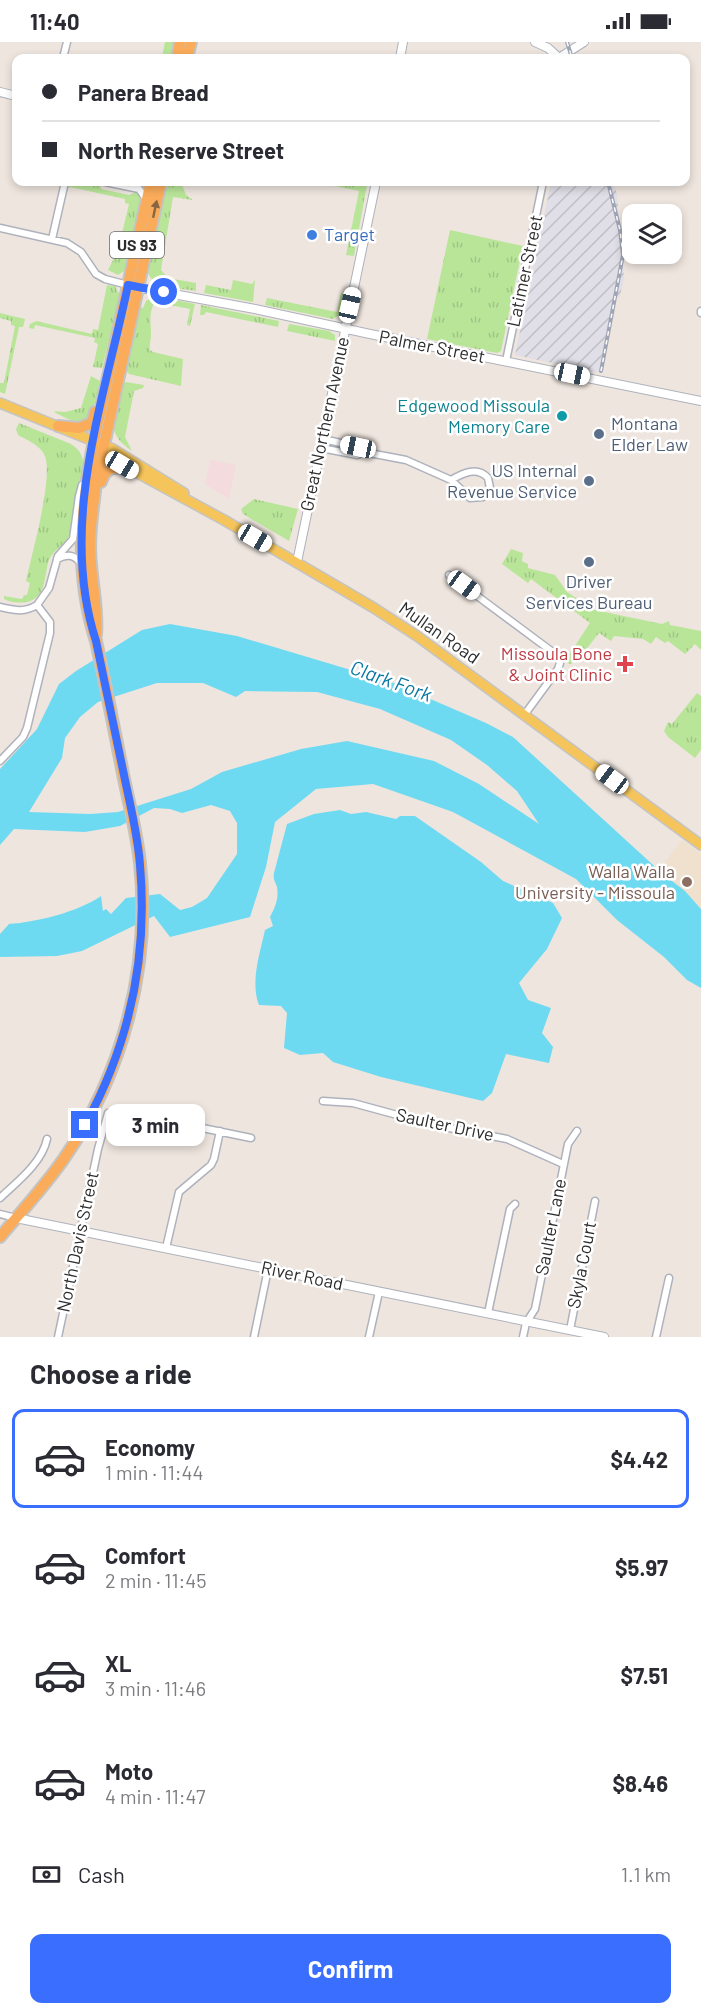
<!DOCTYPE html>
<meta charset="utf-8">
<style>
:root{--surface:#fff;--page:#f2f2f3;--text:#2b2b33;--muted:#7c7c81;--line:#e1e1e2;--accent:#3a6eff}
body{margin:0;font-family:Barlow,sans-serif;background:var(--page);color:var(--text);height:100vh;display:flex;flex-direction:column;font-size:22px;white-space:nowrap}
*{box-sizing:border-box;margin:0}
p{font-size:20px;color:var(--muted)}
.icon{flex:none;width:33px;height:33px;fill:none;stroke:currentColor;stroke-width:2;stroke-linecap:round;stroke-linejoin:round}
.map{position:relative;height:1295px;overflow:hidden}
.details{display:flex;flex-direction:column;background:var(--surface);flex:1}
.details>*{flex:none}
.top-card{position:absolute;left:12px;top:12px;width:678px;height:132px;border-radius:12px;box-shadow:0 3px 9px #0003;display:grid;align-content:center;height:132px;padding:0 30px;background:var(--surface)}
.tools{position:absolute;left:622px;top:162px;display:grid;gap:12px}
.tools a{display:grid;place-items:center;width:60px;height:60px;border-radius:12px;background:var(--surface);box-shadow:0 3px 9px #0003;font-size:30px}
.end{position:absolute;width:27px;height:27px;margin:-14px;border:8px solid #3a6eff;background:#fff;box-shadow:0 0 0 3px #fff}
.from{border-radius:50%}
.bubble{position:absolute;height:42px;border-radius:12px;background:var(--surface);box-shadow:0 3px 9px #0003;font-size:20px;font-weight:700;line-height:42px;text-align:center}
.car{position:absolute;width:18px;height:36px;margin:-18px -9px;border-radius:8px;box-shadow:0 0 4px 2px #0007;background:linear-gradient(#fff 24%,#345 0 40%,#fff 0 76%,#345 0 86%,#fff 0)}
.top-card b{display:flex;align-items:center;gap:21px;height:57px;font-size:22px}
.top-card b+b{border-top:2px solid var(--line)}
.top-card i{width:15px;height:15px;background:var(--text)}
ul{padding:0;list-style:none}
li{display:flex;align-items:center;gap:18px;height:99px;margin:0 12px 9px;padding:0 18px;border:3px solid transparent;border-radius:12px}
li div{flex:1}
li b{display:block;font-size:22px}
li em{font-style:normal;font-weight:700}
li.current{border-color:var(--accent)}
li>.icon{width:54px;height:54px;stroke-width:1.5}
h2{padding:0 30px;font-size:27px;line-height:72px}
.pay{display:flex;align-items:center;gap:15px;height:66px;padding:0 30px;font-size:22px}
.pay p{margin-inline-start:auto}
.button{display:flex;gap:12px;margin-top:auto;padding:12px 30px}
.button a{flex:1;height:69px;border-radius:12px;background:var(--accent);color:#fff;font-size:24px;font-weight:700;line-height:69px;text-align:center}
.status{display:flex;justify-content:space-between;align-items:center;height:42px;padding:0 30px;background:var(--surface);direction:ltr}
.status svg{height:16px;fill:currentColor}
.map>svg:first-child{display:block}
.industrial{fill:url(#industrial-furrows)}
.education{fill:#efe1cd}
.medical{fill:#f4dbde}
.grass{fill:url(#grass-tufts)}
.water{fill:#6edaf2;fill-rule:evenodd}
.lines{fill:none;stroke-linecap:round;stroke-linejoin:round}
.minor-casing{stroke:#aeb2bc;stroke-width:9}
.tertiary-casing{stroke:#aeb2bc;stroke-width:10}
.primary-casing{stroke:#c4c4c4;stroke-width:12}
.trunk-casing{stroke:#c4c4c4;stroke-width:14}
.minor{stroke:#fff;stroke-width:6}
.tertiary{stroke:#fff;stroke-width:8}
.primary{stroke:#f5c55c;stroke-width:9}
.trunk{stroke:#faac5a;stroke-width:10}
.rail-casing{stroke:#a0a5b6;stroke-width:4}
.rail{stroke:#fff;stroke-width:1.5;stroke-dasharray:4.5;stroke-linecap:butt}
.oneway{fill:#896641}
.route{stroke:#3a6eff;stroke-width:8}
.shop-dot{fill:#3f7fe0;stroke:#fff;stroke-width:2}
.culture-dot{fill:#0f9aa8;stroke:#fff;stroke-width:2}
.service-dot{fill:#5c6f8a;stroke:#fff;stroke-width:2}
.health-dot{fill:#e0444e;stroke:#fff;stroke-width:2}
.education-dot{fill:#8d6e63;stroke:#fff;stroke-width:2}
.labels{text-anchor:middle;stroke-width:5;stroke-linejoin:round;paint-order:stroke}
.shield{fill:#fff;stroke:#6b6b6b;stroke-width:1.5}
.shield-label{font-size:16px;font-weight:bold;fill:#2c2c2c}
.shop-label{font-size:18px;fill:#366cbe;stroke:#fff;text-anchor:start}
.street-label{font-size:18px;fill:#2c2c2c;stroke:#fff}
.culture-label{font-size:18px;fill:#0d838f;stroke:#fff;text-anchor:end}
.service-label{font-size:18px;fill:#4e5e75;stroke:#fff;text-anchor:start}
.health-label{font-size:18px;fill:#be3a42;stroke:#fff;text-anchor:end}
.education-label{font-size:18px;fill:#785e54;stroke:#fff;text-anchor:end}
.water-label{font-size:20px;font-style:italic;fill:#0a79a2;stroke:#fff}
</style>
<div class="status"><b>11:40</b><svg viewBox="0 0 49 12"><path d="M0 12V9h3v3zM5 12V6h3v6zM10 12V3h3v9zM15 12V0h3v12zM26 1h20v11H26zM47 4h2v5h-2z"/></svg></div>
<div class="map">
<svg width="701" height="1295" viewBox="0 0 701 1295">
<defs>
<pattern id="industrial-furrows" width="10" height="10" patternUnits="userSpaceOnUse" patternTransform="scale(1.5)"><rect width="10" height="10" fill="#e0dee6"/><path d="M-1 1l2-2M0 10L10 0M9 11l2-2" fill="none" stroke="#c0bfc5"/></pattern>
<pattern id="grass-tufts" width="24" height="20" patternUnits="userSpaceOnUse" patternTransform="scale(1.5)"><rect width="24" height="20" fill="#b9e599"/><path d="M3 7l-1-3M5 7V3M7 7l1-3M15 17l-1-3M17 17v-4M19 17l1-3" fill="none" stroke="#9fc584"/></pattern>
</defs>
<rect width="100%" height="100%" fill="#eee5de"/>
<!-- industrial -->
<path class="industrial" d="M 551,140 L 613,140 L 617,152 L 624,236 L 620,254 L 613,259 L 598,331 L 515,313 Z"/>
<!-- education -->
<path class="education" d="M 682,798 L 701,812 L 701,867 L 685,849 L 659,828 Z"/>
<!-- medical -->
<path class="medical" d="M 210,418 L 236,423 L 229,457 L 205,442 Z"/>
<!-- grass -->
<path class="grass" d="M 165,0 L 174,0 L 170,16 L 157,16 L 156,14 L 162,15 Z
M 67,140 L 85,140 L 100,143 L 101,147 L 129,153 L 136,150 L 142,156 L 127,227 L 118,233 L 108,228 L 118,208 L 129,162 L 125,161 L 125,157 L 70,145 L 67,147 Z
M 165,140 L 181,140 L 186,153 L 193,158 L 173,155 L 161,228 L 168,236 L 196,241 L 196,249 C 182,246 148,246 148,228 L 146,227 Z
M 315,140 L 361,140 L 367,143 L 354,214 L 346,213 L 359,149 Z
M 450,188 L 523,204 L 501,309 L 497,311 L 427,297 Z
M 233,238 L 252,242 L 255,238 L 253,260 L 204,251 L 206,243 L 231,248 Z
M 107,243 L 115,244 L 119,252 L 119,259 L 102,326 L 93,325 L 98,302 L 94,300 L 95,296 L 35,283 L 34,287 L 29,286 L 30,282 L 36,279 L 92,292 L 93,287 L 98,288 Z
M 341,251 L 346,252 L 342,271 L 333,277 L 265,263 L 267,256 L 337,270 Z
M 155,254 L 195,262 L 190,284 L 187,283 L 190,267 L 155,260 C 148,271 151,281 151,293 C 151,298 149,302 150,308 L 153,310 L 183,317 L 181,344 L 129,332 L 125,327 L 140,265 L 143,266 L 146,259 Z
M 201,263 L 279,279 L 278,285 L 206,270 L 204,273 L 200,273 Z
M 0,271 L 25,277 L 23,285 L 19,285 L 5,352 L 0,350 L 0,341 L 4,341 L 15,284 L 11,283 L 11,279 L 0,276 Z
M 289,282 L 329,289 L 335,293 L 335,299 L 287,289 Z
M 91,334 L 100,339 C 96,353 95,383 74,379 C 68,378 61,373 56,371 L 54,369 L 65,370 L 81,366 Z
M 126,340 L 144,343 L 143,346 L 134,349 L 125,395 L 132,409 C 103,390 114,372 120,343 Z
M 19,381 L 71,402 C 78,407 82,411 83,420 C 84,432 77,445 75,457 C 73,467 75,484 70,493 C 65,503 54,507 49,518 C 44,532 47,556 27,560 C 18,561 12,561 4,557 L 4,554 L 22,557 L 24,553 L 27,553 L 30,541 L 26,539 C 31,515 55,431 44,412 C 39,403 27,398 18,393 L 16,387 Z
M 254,457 L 298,467 L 289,499 L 243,472 L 241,467 Z
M 511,507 L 523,511 L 522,519 L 528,522 L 528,526 L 555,533 L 567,550 L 595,568 L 662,582 L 669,579 L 670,583 L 701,589 L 701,608 L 695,602 L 685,612 L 668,599 L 665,601 L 656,595 L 651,602 L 643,597 L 614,594 L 611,599 L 599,591 L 584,610 L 586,614 L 581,617 L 577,614 L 571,622 L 567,621 L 567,616 L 590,581 L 531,537 L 528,541 L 502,522 Z
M 697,651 L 701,654 L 701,708 L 695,716 L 668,695 L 664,689 L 668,680 L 672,682 Z"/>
<!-- water -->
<path class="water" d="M 170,582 L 237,594 L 391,640 L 486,681 L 513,695 L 663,832 L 685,849 L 701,867 L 701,946 L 687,938 L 664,915 L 617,878 L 576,837 L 453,770 L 373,742 L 316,747 L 275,780 L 266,825 L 250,875 L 170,895 L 154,874 L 82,909 L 57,914 L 0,915 L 0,892 L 9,882 C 37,880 78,870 101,854 L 103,869 L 106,867 L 111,872 L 126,856 L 160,852 L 180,868 L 192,865 L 207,856 L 237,812 L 237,781 L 230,769 L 211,763 L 182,771 L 170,767 L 154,766 L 120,784 L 85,790 L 14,787 L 0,803 L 0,727 L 37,687 L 59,642 L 76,629 L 142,588 ZM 157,641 L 203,641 L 236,655 L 245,649 L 317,650 L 380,667 L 451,698 L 487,723 L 517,749 L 539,782 L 479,742 L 434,719 L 347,699 L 301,707 L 222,730 L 191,747 L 118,770 L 90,772 L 29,770 L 62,716 L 65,696 L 80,675 L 98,660 Z
M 340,768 L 351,772 L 366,770 L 396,777 L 400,774 L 415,774 L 481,820 L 503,839 L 553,861 L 562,876 L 547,907 L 519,941 L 528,958 L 551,966 L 542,991 L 553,1005 L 549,1021 L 506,1012 L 492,1051 L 483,1059 L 381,1035 L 333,1020 L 323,1011 L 300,1013 L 284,1006 L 287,971 L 281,964 L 259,963 C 250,940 260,911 265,888 L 273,884 L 270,875 C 275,865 279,857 277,845 C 275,839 273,838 274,831 L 287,782 L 314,772 Z"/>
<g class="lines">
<defs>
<path id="minor" d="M 63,16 L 67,0
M 105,140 L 139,147 L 146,157
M 124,142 L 145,141 L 148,140
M 0,186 L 67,201 L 81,210 L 96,232 L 105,237 L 128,243
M 52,197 L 65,140
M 701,269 L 701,271
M 506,319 L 543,140
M 323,397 L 358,405 L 364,410 L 406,418 L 451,438 L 470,456 L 483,455 L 490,446 L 488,436 C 477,424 463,431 451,438
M 321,406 L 357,413 L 364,410
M 57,517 C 67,512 73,512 81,521
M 449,533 L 558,614 L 560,621 L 558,627 L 525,672
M 0,565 C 14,568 24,571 37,563
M 0,719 L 23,695 L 27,686 L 50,591 L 50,580 L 37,563 L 49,546 L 58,514 L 73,497 L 79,454 L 82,443
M 323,1059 L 353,1061 L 434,1083 L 507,1097 L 563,1122
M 188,1083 L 251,1096
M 0,1156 C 17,1140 42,1121 47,1097
M 0,1172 L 16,1176
M 166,1206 L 179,1150 L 211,1123 L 214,1117 L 220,1089
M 488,1271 L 510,1167 L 515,1162
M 570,1288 L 595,1159
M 58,1295 L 98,1107 L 108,1071
M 254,1295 L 268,1227
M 369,1295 L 379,1250
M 523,1295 L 526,1281 L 535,1267 L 568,1102 L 577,1089
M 656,1295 L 669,1236"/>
<path id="tertiary" d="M 535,0 L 548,6 L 559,16 L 584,0
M 400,16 L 403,0
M 0,50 L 16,54
M 135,245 L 255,267 L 370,292 L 701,359
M 297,520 L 376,140
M 16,1176 L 604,1295"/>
<path id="primary" d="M 0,361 L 113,407 L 184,451
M 103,404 L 110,416 L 224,478 L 374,566 L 417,594 L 701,803"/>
<path id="trunk" d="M 177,16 L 180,0
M 187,16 L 191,0
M 58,384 L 79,386 L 92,381 L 95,370
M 101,440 C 106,422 119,424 133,430
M 96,593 C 98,569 93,547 91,523 C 88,495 93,468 96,440 L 161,140
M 0,1195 C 21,1170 44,1145 63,1118 C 123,1032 151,925 140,821 C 137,793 130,765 124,737 C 115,691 106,645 96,599 C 65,503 91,412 112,317 C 125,258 137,199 151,140"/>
</defs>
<!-- minor casing -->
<use href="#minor" class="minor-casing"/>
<!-- tertiary casing -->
<use href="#tertiary" class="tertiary-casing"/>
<!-- primary casing -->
<use href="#primary" class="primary-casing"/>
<!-- trunk casing -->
<use href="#trunk" class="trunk-casing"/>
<!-- minor -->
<use href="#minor" class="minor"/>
<!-- tertiary -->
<use href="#tertiary" class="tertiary"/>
<!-- primary -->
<use href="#primary" class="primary"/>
<!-- trunk -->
<use href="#trunk" class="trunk"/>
<defs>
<path id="rail" d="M 567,0 L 572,16
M 601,329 L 623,213 L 620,188 L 608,140"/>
</defs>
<!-- rail casing -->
<use href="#rail" class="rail-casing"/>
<!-- rail -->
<use href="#rail" class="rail"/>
</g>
<!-- one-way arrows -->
<defs><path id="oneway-solid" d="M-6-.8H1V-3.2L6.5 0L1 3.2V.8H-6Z" transform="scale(1.5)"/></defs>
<use class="oneway" href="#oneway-solid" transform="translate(155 167) rotate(-78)"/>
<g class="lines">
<!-- route -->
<path class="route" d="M 85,1083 C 129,1003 148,915 140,823 C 138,795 131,766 125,738 C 115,692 106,645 96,599 C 58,482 104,359 128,243 L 164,250"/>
</g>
<!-- markers -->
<circle class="shop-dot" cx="312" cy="193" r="6"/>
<circle class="culture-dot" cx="562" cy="374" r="6"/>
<g class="service-dot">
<circle cx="599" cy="392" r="6"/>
<circle cx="589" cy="439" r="6"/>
<circle cx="589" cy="520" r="6"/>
</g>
<path class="health-dot" d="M622 613h6v6h6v6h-6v6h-6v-6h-6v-6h6z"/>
<circle class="education-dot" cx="687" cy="840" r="6"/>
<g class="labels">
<!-- shield labels -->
<rect class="shield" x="110" y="190" width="54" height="26" rx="4.5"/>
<g class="shield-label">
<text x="137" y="209">US 93</text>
</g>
<!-- shop labels -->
<g class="shop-label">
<text x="324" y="199">Target</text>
</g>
<!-- street labels -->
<g class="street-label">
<text transform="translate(525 229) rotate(-78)" y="6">Latimer Street</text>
<text transform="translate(432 305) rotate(11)" y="6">Palmer Street</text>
<text transform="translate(325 382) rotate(-78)" y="6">Great Northern Avenue</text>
<text transform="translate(439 591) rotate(35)" y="6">Mullan Road</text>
<text transform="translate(445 1083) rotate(12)" y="6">Saulter Drive</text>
<text transform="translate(551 1185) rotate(-79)" y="6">Saulter Lane</text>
<text transform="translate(78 1200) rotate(-78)" y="6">North Davis Street</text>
<text transform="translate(582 1223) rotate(-79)" y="6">Skyla Court</text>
<text transform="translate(302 1234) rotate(12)" y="6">River Road</text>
</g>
<!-- culture labels -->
<g class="culture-label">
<text x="550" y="370">Edgewood Missoula<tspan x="550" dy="21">Memory Care</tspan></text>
</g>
<!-- service labels -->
<g class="service-label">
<text x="611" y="388">Montana<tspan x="611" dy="21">Elder Law</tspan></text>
<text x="577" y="435" text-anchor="end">US Internal<tspan x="577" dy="21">Revenue Service</tspan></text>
<text x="589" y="546" text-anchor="middle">Driver<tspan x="589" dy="21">Services Bureau</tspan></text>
</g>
<!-- health labels -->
<g class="health-label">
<text x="612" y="618">Missoula Bone<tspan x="612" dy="21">&amp; Joint Clinic</tspan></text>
</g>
<!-- education labels -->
<g class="education-label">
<text x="675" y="836">Walla Walla<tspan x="675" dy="21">University - Missoula</tspan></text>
</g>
<!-- water labels -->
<g class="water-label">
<text transform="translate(391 639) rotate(20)" y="7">Clark Fork</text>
</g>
</g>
</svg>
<div class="tools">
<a><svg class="icon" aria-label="layers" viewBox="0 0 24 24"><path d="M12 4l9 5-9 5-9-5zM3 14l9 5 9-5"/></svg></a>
</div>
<i class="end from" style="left:164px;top:250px"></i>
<i class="end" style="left:85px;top:1083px"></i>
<div class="bubble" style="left:106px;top:1062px;width:99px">3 min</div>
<i class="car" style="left:350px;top:263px;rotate:13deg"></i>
<i class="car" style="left:572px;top:332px;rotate:102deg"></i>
<i class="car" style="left:358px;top:405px;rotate:282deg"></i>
<i class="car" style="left:122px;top:423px;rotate:121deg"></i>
<i class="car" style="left:255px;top:496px;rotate:120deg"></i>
<i class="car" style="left:464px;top:543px;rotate:126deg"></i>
<i class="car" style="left:612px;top:737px;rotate:307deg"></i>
<div class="top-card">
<b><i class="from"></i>Panera Bread</b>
<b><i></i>North Reserve Street</b>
</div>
</div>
<section class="details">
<h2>Choose a ride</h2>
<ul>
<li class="current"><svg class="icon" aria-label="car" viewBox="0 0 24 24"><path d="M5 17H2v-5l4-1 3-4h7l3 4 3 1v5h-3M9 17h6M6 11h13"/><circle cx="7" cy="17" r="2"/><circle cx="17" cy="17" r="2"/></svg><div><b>Economy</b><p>1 min · 11:44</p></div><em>$4.42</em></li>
<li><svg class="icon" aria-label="car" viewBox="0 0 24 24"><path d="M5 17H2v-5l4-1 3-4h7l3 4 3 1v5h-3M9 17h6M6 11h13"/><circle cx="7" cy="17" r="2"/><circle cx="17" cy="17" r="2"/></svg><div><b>Comfort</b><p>2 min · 11:45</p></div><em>$5.97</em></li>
<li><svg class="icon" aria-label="car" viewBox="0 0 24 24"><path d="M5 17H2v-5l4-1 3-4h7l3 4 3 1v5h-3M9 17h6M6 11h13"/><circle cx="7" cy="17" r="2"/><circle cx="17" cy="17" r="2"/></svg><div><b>XL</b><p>3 min · 11:46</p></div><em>$7.51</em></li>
<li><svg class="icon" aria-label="car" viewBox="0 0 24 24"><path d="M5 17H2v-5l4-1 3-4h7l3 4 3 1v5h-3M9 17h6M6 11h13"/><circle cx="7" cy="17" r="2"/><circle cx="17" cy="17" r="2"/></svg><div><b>Moto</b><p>4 min · 11:47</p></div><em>$8.46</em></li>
</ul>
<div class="pay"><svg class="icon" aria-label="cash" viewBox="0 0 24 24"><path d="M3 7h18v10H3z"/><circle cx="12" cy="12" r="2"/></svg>Cash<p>1.1 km</p></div>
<div class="button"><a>Confirm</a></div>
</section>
